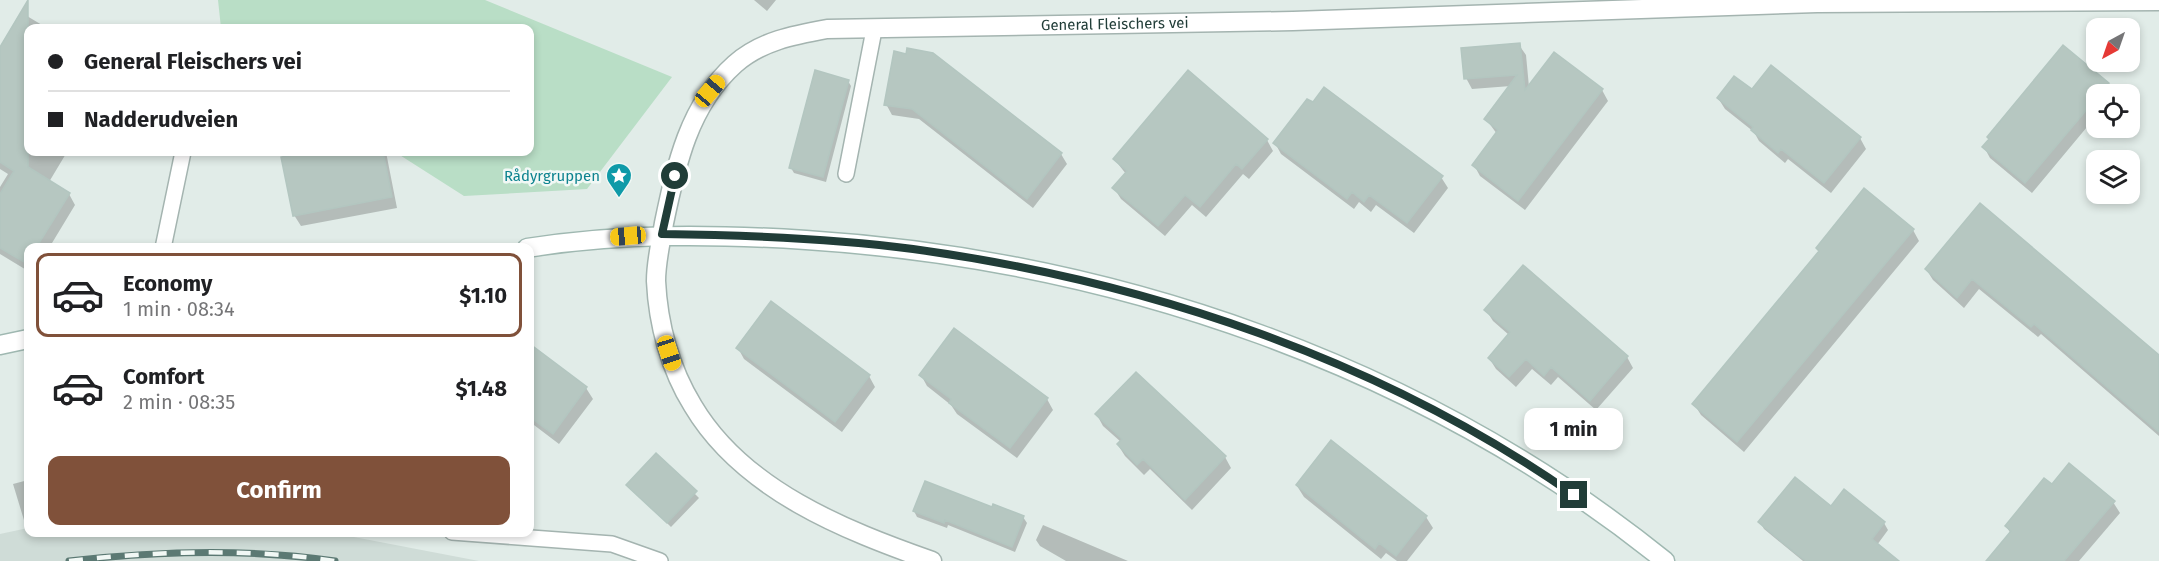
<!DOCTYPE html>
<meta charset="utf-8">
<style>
:root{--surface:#fff;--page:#f2f2f2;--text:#202124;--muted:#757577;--line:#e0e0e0;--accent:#80513a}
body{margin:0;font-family:"Fira Sans",sans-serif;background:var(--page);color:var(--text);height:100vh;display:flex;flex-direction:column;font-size:22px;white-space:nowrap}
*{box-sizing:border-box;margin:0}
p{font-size:20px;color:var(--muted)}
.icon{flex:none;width:33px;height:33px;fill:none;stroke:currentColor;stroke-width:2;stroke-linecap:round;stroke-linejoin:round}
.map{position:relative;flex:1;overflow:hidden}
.side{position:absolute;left:24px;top:243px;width:510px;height:294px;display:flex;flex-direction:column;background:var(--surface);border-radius:12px;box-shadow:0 3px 9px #0003}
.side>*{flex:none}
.top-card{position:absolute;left:24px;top:24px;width:510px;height:132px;border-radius:12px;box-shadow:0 3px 9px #0003;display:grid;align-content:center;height:132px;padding:0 24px;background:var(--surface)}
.needle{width:39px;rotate:220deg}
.buttons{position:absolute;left:2086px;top:18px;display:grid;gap:12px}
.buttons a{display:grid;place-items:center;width:54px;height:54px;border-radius:12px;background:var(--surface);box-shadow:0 3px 9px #0003;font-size:30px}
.end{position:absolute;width:27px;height:27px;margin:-14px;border:8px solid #213d38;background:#fff;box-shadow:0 0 0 3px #fff}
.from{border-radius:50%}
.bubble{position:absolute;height:42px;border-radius:12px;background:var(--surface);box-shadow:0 3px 9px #0003;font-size:20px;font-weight:700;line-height:42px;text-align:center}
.car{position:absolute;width:18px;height:36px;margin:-18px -9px;border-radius:8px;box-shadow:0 0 4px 2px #0007;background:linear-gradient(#f5c518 24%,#345 0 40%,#f5c518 0 76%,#345 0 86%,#f5c518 0)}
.top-card b{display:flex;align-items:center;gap:21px;height:57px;font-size:22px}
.top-card b+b{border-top:2px solid var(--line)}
.top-card i{width:15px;height:15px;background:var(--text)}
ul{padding:10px 0 0;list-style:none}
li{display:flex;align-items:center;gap:18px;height:84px;margin:0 12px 9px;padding:0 12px;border:3px solid transparent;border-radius:12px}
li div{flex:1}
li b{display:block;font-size:22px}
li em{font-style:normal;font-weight:700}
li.selected{border-color:var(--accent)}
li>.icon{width:54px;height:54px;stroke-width:1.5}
.action{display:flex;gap:12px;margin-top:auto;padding:12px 24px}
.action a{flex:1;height:69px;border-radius:12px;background:var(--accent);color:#fff;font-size:24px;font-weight:700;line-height:69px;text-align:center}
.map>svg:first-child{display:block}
.built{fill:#cfdcd7}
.green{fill:#b9dec6}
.shadow{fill:#0003}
.building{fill:#b6c7c1;stroke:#b3c6c0;stroke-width:1.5}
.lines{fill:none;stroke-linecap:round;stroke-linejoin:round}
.service-casing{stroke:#a4b4b0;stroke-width:18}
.minor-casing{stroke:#a4b4b0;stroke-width:21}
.secondary-casing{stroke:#9fb8b1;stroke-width:21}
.service{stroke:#fff;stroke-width:15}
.minor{stroke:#fff;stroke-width:18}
.secondary{stroke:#fff;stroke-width:18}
.rail-casing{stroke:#5b7973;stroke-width:7}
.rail{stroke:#f1f8f5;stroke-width:4.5;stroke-dasharray:14;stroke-linecap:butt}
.route{stroke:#213d38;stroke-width:8}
.labels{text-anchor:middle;stroke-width:5;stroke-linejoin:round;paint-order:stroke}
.street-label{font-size:15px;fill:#213d38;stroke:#f1f8f5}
.culture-label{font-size:15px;fill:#0d838f;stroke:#f1f8f5;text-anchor:end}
</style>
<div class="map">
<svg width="2159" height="561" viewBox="0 0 2159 561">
<rect width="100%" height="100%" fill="#e1ece8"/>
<!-- built -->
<path class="built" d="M 28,528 L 28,532 L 333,533 L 479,561 L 0,561 L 0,534 Z"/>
<!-- green -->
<path class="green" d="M 218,0 L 485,0 L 672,77 L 587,189 L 464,196 L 395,152 L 530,152 L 530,28 L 221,28 Z"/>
<!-- shadow -->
<path class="shadow" d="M 754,0 L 776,0 L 767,11 Z
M 22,13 L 47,28 L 28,28 L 28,152 L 67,152 L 49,182 L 69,194 L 75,205 L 49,248 L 28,248 L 28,271 L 0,254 L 0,187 L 8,174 L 0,169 L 0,50 Z
M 1519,45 L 1526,55 L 1529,87 L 1602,90 L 1608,101 L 1525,210 L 1480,176 L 1474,165 L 1497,134 L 1486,119 L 1511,86 L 1472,89 L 1466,78 Z
M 895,53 L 1061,154 L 1067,164 L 1033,208 L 919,119 L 892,115 L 886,104 Z
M 848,81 L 851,86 L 826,182 L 794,173 L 791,168 Z
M 2108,84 L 2113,94 L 2097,94 L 2097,115 L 2032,193 L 1990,158 L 1984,147 Z
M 1752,91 L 1860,138 L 1866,149 L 1831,193 L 1788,159 L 1785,163 L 1759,141 L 1754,132 L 1725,109 L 1718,98 Z
M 1267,140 L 1273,151 L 1249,179 L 1243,174 L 1206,217 L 1192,205 L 1165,236 L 1121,199 L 1114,188 L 1126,174 L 1115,160 Z
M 1275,143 L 1441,177 L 1448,188 L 1414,233 L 1376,205 L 1371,212 L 1359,202 L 1354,209 L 1281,154 Z
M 320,152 L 386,152 L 397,208 L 301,226 L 294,215 L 283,159 Z
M 1981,205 L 2159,357 L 2159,436 L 2041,334 L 2038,337 L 1979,289 L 1964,308 L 1933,280 L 1926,269 Z
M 1913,230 L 1919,241 L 1744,452 L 1701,415 L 1694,404 Z
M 1486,310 L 1627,357 L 1633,368 L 1596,410 L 1558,377 L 1551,385 L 1532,369 L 1516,387 L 1496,369 L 1489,358 L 1509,335 L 1493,321 Z
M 530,346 L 586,388 L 593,399 L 559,444 L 530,422 Z
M 738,348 L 869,376 L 875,387 L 842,432 L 744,359 Z
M 921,375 L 1047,399 L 1053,410 L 1017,458 L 957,414 L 951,405 L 927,386 Z
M 1097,415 L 1225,457 L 1231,468 L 1192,510 L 1150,469 L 1144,475 L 1125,456 L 1118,445 L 1121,442 L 1103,426 Z
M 1331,442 L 1426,517 L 1433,528 L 1407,561 L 1397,561 L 1386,553 L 1381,559 L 1304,497 L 1297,486 Z
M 656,455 L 699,498 L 671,527 L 628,485 Z
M 28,480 L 28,530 L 27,530 L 13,484 Z
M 2052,486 L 2113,502 L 2120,513 L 2079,561 L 1991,561 L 2011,534 L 2006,526 Z
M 1844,492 L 1884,523 L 1888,530 L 1877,545 L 1897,561 L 1803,561 L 1764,529 L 1760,522 L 1831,508 Z
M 992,509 L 1023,517 L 1027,523 L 1015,552 L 948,525 L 947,528 L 917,517 L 914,511 Z
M 1043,525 L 1128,561 L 1066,561 L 1040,546 L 1036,540 Z"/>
<!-- building -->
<path class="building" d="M 28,0 L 28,167 L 70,193 L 36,248 L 28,248 L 26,263 L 0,248 L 0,194 L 14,171 L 0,162 L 0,47 Z
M 1520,43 L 1525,90 L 1554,52 L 1603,89 L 1518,201 L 1472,165 L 1498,130 L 1484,119 L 1517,75 L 1464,79 L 1461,48 Z
M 2063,45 L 2109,83 L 2025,183 L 1982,147 L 1989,139 L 1987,137 Z
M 907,48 L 933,53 L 1062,153 L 1027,199 L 912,109 L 884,105 L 894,51 L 906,54 Z
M 1771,65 L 1861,137 L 1824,183 L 1781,149 L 1778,153 L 1751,130 L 1753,127 L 1717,98 L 1734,76 L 1752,89 Z
M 815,70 L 849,80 L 823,177 L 789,168 Z
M 1188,70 L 1268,139 L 1242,169 L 1236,164 L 1200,207 L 1185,195 L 1158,226 L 1112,188 L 1127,171 L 1113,159 Z
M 1324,87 L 1443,176 L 1407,223 L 1369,195 L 1364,202 L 1352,192 L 1347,199 L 1273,143 L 1307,99 L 1313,102 Z
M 311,152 L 383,152 L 392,197 L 293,216 L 281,157 Z
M 1864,188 L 1914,229 L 1737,442 L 1692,404 L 1819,251 L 1816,248 Z
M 1980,203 L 2159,355 L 2159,432 L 2034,324 L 2031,327 L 1972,279 L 1957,298 L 1925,269 Z
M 1523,265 L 1628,356 L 1590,401 L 1551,367 L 1544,376 L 1526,359 L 1509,377 L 1488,358 L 1510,332 L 1484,310 Z
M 771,301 L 870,375 L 835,422 L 736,348 Z
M 954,328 L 1048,398 L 1010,448 L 949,403 L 951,399 L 919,375 Z
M 530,344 L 587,387 L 553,434 L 530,417 Z
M 1136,372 L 1226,456 L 1185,500 L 1143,459 L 1137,465 L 1117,444 L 1122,439 L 1095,414 Z
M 1331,440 L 1427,516 L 1396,556 L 1379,543 L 1375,549 L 1296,485 Z
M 656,453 L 697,491 L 667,523 L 626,485 Z
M 2069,463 L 2115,501 L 2064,561 L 1986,561 L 2011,531 L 2005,526 L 2044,478 L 2052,484 Z
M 1795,477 L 1831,506 L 1844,489 L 1885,522 L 1872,539 L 1899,561 L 1806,561 L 1794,552 L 1758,522 Z
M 925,481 L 992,507 L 993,504 L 1024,516 L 1012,547 L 945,520 L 944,523 L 913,511 Z"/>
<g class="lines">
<defs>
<path id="service" d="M 846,174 L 874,30
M 163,248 L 183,152
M 452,532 L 612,544 L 660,561"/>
<g id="minor">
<path id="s1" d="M 932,561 C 844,530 743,490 693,406 C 670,369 658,324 656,281 C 656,261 661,242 664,223 C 676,165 689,105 735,64 C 761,41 794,35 827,29 L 1293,21 L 1817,3 L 2159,1"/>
</g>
<path id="secondary" d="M 527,248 C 620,233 712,234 806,240 C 1116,260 1422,365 1665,561
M 0,345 L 28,339"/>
</defs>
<!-- service casing -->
<use href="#service" class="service-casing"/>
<!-- minor casing -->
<use href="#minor" class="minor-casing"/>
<!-- secondary casing -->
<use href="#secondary" class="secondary-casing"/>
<!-- service -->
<use href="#service" class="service"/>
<!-- minor -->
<use href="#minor" class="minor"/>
<!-- secondary -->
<use href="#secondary" class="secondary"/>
<defs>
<path id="rail" d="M 69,561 C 157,551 247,548 335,561"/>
</defs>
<!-- rail casing -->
<use href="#rail" class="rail-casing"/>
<!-- rail -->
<use href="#rail" class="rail"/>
</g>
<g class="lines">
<!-- route -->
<path class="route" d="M 675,176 L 662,234 C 746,235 830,238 913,249 C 1147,281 1380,359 1574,495"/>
</g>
<!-- icons -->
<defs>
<symbol id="sight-pin" viewBox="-11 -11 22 30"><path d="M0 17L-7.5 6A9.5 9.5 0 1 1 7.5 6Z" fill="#0f9aa8" stroke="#f1f8f5"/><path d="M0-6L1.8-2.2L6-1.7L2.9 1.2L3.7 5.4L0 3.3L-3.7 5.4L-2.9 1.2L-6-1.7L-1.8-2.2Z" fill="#fff"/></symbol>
</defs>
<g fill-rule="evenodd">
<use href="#sight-pin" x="604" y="161" width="30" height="40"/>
</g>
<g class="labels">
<!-- street labels -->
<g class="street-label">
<text dy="5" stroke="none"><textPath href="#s1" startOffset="1046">General Fleischers vei</textPath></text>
</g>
<!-- culture labels -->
<g class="culture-label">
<text x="600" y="181">Rådyrgruppen</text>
</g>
</g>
</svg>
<div class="buttons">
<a><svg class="needle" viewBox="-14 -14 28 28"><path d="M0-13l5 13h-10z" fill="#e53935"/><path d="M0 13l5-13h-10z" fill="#757577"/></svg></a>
<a><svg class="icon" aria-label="locate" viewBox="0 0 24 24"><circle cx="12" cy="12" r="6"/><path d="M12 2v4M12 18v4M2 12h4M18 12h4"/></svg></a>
<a><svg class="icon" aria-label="layers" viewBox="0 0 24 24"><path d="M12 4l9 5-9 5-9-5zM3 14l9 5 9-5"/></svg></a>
</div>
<i class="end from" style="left:675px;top:176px"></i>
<i class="end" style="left:1574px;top:495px"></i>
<div class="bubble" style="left:1524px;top:408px;width:99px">1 min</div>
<i class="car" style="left:710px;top:91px;rotate:40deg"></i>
<i class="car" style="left:628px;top:236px;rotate:265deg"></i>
<i class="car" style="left:669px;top:353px;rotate:162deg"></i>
<div class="top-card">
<b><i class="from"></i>General Fleischers vei</b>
<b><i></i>Nadderudveien</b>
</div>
<section class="side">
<ul>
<li class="selected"><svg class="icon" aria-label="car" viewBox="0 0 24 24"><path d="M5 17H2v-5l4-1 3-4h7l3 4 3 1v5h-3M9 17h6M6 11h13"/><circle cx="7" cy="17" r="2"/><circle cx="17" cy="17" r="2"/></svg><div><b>Economy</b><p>1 min · 08:34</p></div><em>$1.10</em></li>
<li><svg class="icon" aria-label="car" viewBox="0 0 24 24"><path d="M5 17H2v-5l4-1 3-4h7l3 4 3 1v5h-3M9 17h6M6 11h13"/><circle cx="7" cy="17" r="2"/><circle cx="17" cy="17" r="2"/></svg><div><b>Comfort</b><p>2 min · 08:35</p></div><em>$1.48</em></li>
</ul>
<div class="action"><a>Confirm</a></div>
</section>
</div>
